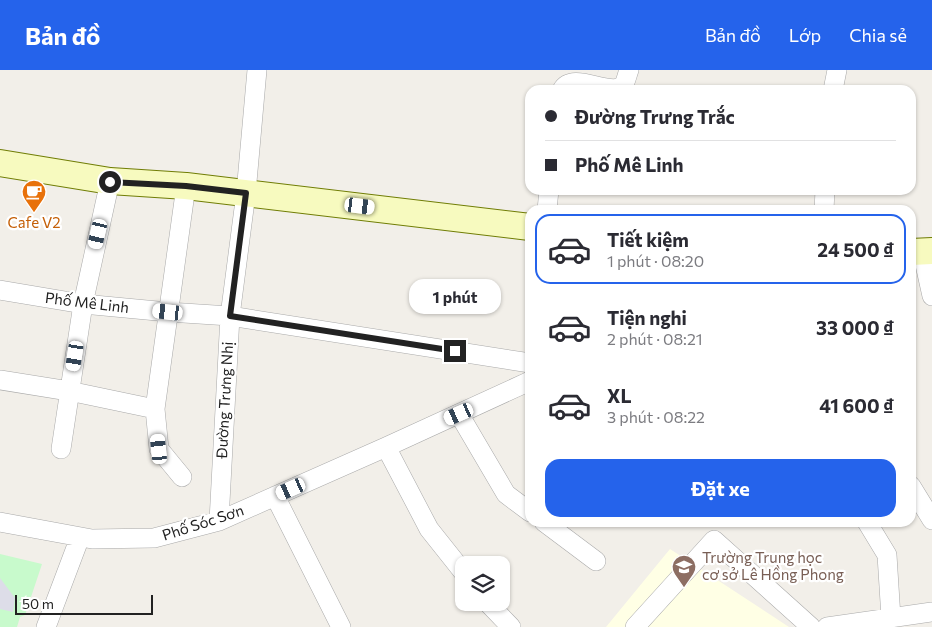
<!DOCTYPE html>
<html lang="vi">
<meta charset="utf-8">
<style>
:root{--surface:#fff;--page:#f2f2f3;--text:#2b2b33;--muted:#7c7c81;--line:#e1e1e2;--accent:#2563eb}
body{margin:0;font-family:Commissioner,sans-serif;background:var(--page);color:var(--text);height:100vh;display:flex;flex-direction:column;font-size:19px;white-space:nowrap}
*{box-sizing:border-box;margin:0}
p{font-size:16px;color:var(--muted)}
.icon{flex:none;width:28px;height:28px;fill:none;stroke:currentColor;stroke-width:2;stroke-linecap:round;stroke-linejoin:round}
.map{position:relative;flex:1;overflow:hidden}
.details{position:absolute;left:525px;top:135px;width:391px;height:322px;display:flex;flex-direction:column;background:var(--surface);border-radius:15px;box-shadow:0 1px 4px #0004}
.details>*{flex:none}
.top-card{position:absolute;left:525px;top:15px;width:391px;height:110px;border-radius:15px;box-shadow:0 1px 4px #0004;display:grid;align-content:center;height:110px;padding:0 20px;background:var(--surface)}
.controls{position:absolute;left:455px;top:486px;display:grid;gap:10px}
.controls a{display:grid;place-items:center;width:55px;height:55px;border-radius:10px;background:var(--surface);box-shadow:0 1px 4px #0004;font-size:25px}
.scale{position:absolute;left:15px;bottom:12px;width:138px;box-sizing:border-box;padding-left:5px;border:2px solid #222;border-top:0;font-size:14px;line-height:18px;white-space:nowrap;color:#222;-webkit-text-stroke:4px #fff;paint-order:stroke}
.end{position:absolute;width:22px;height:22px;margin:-11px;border:6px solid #222;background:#fff;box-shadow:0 0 0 2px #fff}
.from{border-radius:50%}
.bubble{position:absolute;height:35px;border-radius:15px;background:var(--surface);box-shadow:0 1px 4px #0004;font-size:16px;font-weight:700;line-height:35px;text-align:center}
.car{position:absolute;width:15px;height:30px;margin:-15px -8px;border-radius:6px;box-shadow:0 0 4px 1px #0007;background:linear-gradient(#fff 24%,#345 0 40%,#fff 0 76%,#345 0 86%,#fff 0)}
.top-card b{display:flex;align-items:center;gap:18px;height:48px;font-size:19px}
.top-card b+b{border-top:1px solid var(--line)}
.top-card i{width:12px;height:12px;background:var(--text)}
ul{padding:9px 0 0;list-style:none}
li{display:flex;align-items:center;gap:15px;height:70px;margin:0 10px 8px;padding:0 10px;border:2px solid transparent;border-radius:15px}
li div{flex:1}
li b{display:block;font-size:19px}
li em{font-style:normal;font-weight:700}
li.selected{border-color:var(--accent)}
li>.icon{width:45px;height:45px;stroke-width:1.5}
.cta{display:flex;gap:10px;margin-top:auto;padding:10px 20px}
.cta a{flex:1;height:58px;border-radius:15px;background:var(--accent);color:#fff;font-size:20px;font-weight:700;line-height:58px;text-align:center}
header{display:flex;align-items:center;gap:30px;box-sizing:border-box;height:70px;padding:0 25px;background:var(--accent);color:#fff}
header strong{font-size:24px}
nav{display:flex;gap:28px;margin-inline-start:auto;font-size:18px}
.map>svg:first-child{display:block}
.education{fill:#ffffe5}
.park{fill:#c8facc}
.plaza{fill:#dddde8}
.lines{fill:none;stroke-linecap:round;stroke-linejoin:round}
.street-casing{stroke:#a9a9a9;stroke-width:20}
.secondary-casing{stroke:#707d05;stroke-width:28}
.street{stroke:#fff;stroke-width:19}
.secondary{stroke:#f7fabf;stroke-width:26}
.route{stroke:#222;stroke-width:6}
.labels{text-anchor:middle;stroke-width:4.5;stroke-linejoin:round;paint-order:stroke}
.food-label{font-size:15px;fill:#c56008;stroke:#fff}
.street-label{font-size:15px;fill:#222;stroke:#fff}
.education-label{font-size:15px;fill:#785e54;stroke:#fff;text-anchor:start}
</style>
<header>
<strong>Bản đồ</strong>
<nav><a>Bản đồ</a><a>Lớp</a><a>Chia sẻ</a></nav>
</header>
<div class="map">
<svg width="932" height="557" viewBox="0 0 932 557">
<rect width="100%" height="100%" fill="#f2efe9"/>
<!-- education -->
<path class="education" d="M 670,479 L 789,557 L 606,557 Z"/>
<!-- park -->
<path class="park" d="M 0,484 L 42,494 L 25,545 L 20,547 L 17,557 L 0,557 Z"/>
<!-- plaza -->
<path class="plaza" d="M 0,508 L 15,528 L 13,542 L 0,539 Z"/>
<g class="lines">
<defs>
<path id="street" d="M 562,20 C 573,0 611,28 623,15 C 626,12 627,5 629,0
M 833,20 L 837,0
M 547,140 L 549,120
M 824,140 L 825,120
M 922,181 L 932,226
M 0,220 L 83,234 L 168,242 L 230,246 L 530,293
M 0,310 L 69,321 L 155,339
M 459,344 L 506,424 L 530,442
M 386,377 L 429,459 L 464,503
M 61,379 L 83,234 L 110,111
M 182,407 L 159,379 L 155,339 L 186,116
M 911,416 L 932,450
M 275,426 L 341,557
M 219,451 L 230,246 L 246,123 L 257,0
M 0,452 L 92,469 L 154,468 L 219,451 L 386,377 L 530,311
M 544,452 L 596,491
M 867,452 L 887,485 L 891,548
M 487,532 L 511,557
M 46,557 L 80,467
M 635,557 L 714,470 L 811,557
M 827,557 L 932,542"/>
<path id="secondary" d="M 0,93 L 110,111 L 186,116 L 530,157
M 911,182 L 932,181"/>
</defs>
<!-- street casing -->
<use href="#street" class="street-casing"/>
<!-- secondary casing -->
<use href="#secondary" class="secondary-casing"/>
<!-- street -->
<use href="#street" class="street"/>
<!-- secondary -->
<use href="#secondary" class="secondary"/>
</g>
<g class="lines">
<!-- route -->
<path class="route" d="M 110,112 L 186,116 L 246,123 L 230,246 L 455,281"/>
</g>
<!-- icons -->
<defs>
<symbol id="cafe-pin" viewBox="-11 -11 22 30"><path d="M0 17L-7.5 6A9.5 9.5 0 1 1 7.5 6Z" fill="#e8710a" stroke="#fff"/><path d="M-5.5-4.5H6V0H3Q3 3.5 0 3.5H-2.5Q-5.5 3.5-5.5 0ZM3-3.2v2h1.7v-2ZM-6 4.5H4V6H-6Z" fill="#fff"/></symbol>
<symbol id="school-pin" viewBox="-11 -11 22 30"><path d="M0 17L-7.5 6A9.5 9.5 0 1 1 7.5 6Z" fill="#8d6e63" stroke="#fff"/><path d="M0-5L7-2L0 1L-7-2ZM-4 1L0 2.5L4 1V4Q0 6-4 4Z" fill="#fff"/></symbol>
</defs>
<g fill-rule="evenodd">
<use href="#cafe-pin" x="20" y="108" width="28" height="38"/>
<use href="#school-pin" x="670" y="483" width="28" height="38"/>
</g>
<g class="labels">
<!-- food labels -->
<g class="food-label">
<text x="34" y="158">Cafe V2</text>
</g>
<!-- street labels -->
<g class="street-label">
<text transform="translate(87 233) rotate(7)" y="5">Phố Mê Linh</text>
<text transform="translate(225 330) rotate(-87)" y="5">Đường Trưng Nhị</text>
<text transform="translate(203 453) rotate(-18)" y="5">Phố Sóc Sơn</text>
</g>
<!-- education labels -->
<g class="education-label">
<text x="702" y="493">Trường Trung học<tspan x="702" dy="17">cơ sở Lê Hồng Phong</tspan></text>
</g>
</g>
</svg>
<div class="controls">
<a><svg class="icon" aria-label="layers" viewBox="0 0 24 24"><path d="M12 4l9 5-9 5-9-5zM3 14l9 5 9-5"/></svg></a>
</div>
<div class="scale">50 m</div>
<i class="end from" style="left:110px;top:112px"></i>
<i class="end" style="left:455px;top:281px"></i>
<div class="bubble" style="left:409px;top:209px;width:92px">1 phút</div>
<i class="car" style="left:360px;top:136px;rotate:97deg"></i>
<i class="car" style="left:98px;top:164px;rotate:193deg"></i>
<i class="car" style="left:168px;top:242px;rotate:276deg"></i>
<i class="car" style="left:75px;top:286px;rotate:189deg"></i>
<i class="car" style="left:459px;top:344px;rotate:246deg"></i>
<i class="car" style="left:159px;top:379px;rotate:354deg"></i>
<i class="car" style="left:291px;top:419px;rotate:246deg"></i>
<div class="top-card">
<b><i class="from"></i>Đường Trưng Trắc</b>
<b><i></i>Phố Mê Linh</b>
</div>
<section class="details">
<ul>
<li class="selected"><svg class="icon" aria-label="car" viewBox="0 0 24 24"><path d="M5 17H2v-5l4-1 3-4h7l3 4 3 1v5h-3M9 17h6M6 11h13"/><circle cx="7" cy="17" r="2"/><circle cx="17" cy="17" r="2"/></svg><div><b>Tiết kiệm</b><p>1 phút · 08:20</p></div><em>24 500 ₫</em></li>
<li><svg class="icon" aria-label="car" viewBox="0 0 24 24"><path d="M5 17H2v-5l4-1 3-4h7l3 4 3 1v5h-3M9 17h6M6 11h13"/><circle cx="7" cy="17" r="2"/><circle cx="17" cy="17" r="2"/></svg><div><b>Tiện nghi</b><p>2 phút · 08:21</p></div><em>33 000 ₫</em></li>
<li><svg class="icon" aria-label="car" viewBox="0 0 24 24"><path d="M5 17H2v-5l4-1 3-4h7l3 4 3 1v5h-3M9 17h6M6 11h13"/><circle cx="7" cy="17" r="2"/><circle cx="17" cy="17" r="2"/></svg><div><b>XL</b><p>3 phút · 08:22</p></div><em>41 600 ₫</em></li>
</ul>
<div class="cta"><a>Đặt xe</a></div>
</section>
</div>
